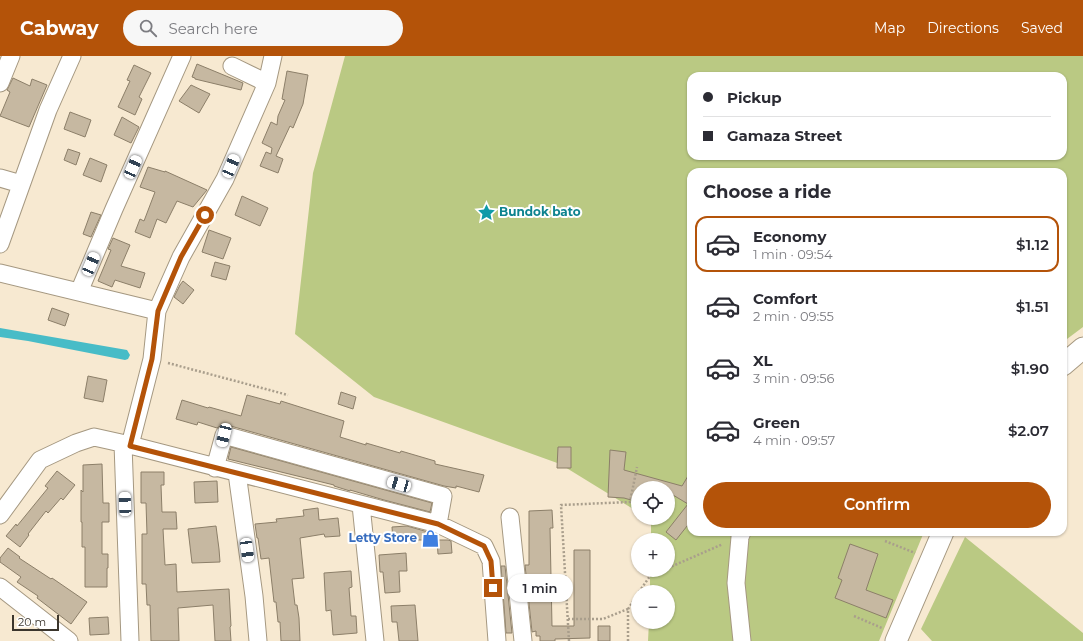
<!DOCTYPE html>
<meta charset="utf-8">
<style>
:root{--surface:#fff;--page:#f7f7f7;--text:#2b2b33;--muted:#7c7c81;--line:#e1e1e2;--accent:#b45309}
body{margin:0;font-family:Montserrat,sans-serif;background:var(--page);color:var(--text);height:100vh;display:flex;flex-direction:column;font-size:15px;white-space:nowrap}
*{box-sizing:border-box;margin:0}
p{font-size:13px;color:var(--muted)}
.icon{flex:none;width:22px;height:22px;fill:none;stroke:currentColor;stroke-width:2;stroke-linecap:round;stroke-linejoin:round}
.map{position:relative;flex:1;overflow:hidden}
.sheet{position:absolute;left:687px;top:112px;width:380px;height:368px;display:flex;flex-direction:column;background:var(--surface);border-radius:12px;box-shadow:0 1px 3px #0004}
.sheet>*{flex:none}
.guide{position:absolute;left:687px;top:16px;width:380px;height:88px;border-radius:12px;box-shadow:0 1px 3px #0004;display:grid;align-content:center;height:88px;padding:0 16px;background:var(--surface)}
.buttons{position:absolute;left:631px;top:425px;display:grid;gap:8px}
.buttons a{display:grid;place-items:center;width:44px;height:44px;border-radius:50%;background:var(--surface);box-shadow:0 1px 3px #0004;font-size:20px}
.scale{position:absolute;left:12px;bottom:10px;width:47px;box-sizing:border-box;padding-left:4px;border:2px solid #3b352c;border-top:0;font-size:11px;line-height:14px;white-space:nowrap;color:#3b352c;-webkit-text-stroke:3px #fff;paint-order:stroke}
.end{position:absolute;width:18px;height:18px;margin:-9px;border:5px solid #b45309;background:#fff;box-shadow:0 0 0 2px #fff}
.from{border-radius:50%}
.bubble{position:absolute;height:28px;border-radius:14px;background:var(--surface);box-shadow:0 1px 3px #0004;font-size:13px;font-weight:600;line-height:28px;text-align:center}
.car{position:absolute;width:12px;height:24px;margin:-12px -6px;border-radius:5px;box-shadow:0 0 3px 1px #0007;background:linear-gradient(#fff 24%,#345 0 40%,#fff 0 76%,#345 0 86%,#fff 0)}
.guide b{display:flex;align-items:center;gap:14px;height:38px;font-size:15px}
.guide b+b{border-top:1px solid var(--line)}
.guide i{width:10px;height:10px;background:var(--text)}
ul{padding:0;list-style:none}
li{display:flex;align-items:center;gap:12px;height:56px;margin:0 8px 6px;padding:0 8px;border:2px solid transparent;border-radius:12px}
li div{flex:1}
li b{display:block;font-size:15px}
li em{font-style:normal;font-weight:600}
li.current{border-color:var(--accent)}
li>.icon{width:36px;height:36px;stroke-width:1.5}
h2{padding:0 16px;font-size:18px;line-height:48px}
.button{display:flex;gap:8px;margin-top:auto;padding:8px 16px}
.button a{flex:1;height:46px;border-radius:24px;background:var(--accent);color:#fff;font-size:16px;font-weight:600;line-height:46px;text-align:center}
header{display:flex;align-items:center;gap:24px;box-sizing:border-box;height:56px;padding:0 20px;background:var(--accent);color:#fff}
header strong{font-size:19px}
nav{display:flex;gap:22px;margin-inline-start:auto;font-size:14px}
.search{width:280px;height:36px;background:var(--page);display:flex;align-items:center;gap:10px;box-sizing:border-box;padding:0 14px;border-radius:22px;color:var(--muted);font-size:15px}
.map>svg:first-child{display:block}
.green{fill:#bac983;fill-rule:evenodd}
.water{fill:#48bcc7}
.building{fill:#c6b8a1;stroke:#8c7f69}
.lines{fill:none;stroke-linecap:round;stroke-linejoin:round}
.minor-casing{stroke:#a59881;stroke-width:19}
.major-casing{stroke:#a59881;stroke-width:23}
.path{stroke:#a99e8c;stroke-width:2.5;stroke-dasharray:2 2;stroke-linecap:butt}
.minor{stroke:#fff;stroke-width:17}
.major{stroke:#fff;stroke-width:21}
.route{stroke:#b45309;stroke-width:5}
.labels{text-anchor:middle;stroke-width:4;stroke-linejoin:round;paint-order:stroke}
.culture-label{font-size:12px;font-weight:bold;fill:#0d838f;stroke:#fff;text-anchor:start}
.shop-label{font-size:12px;font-weight:bold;fill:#366cbe;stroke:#fff;text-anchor:end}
</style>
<header>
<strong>Cabway</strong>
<div class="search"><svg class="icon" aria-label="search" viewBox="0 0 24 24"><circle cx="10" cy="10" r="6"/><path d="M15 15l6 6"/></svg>Search here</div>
<nav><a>Map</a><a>Directions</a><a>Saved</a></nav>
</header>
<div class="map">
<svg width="1083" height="585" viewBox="0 0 1083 585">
<rect width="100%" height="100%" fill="#f7e9d1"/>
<!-- green -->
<path class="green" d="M 345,0 L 1083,0 L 1083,271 L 1063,286 L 1063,116 L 691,116 L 691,476 L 924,476 L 879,585 L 648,585 L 649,566 L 668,566 L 668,536 L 650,536 L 650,514 L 668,514 L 668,484 L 651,484 L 651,464 L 648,462 L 668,462 L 668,432 L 638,432 L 638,456 L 560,408 L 374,341 L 295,278 L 313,117 ZM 691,20 L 1063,20 L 1063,100 L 691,100 Z
M 965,481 L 1083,577 L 1083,585 L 932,585 L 921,573 Z"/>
<!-- water -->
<path class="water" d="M 0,272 L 127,294 L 130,299 L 128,303 L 125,304 L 28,285 L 0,281 Z"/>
<!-- building -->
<path class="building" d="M 197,8 L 243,27 L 241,34 L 195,23 L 195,22 L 192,21 Z
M 134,9 L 151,17 L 139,41 L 142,43 L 135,59 L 118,51 L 130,25 L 127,24 Z
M 287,15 L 308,19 L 303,48 L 293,72 L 290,70 L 276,100 L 283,103 L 278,117 L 260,110 L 266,96 L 271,98 L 272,92 L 262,87 L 271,66 L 277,69 L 278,60 L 285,44 L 282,43 Z
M 13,22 L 30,30 L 32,23 L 47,29 L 29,71 L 0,60 L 10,36 L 7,34 Z
M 191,29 L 210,38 L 199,57 L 179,45 Z
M 70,56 L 91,64 L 85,81 L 64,73 Z
M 122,61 L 139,71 L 131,87 L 114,79 Z
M 68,93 L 80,97 L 76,109 L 64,104 Z
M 90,102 L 107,109 L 101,126 L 83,119 Z
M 148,111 L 165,116 L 165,115 L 207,134 L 193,151 L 177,145 L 166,167 L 157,163 L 150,182 L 135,176 L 140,163 L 144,165 L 155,136 L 140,131 Z
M 242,140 L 268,152 L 260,170 L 235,159 Z
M 91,156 L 101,159 L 91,181 L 83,178 Z
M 209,174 L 231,182 L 223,203 L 202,196 Z
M 113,182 L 130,189 L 121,210 L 145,217 L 140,232 L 115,224 L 112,231 L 98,225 L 111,194 L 108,193 Z
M 215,206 L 230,210 L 226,224 L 211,220 Z
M 183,225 L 194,234 L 183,248 L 174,241 L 180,229 Z
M 52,252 L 69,258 L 65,270 L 48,264 Z
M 88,320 L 107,324 L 103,346 L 84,342 Z
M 341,336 L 356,341 L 353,353 L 338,348 Z
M 247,339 L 280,348 L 281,345 L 344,365 L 340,381 L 366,389 L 366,387 L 400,397 L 401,395 L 435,405 L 435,408 L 484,419 L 479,436 L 456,430 L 456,432 L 444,430 L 227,369 L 222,369 L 217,372 L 198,366 L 197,369 L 176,363 L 182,344 L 208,352 L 209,351 L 241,360 Z
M 231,391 L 432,447 L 430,456 L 384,444 L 350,434 L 350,435 L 334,430 L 334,429 L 228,403 Z
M 558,391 L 571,391 L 571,412 L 557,412 Z
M 610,394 L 626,396 L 624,414 L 682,430 L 691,415 L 691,465 L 676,484 L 666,476 L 688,448 L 668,436 L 668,432 L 638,432 L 638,446 L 624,442 L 608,441 Z
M 102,408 L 103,447 L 109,447 L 109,466 L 102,466 L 102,498 L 108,498 L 108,512 L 107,512 L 107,531 L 85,531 L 85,491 L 82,491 L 82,466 L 81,466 L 81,434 L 83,436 L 83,409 Z
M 57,415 L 75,429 L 63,444 L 61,442 L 48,457 L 46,455 L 28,478 L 29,479 L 20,491 L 6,480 L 16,468 L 17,470 L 48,432 L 45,430 Z
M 141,416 L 164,416 L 164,429 L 161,429 L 162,456 L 176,456 L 177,473 L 163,473 L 165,509 L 176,508 L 177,536 L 229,533 L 231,570 L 230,571 L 231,585 L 215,585 L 213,549 L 178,552 L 179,585 L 151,585 L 150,549 L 147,549 L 146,528 L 142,528 L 142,478 L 147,478 L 146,447 L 141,447 Z
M 217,425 L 218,446 L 195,447 L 194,426 Z
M 318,452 L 319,464 L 338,462 L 340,480 L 325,481 L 324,478 L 300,482 L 304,522 L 292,523 L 295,549 L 297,549 L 299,562 L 300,585 L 281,585 L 280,566 L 278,566 L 276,546 L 274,546 L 269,502 L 261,503 L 258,482 L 257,482 L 255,468 L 277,466 L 276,463 L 304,460 L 303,454 Z
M 552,454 L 553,472 L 550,472 L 552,570 L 574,570 L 574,494 L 590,494 L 590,582 L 555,583 L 555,585 L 540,585 L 540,580 L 536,580 L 536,575 L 532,576 L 525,509 L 529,509 L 529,455 Z
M 216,470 L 219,493 L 220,506 L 192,507 L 188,473 Z
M 407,470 L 435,478 L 435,484 L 418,484 L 393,485 L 392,471 Z
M 437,484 L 448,484 L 451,485 L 452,497 L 438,498 Z
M 850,488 L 878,498 L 866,534 L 893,544 L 886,562 L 835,542 L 842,524 L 838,522 Z
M 8,492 L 20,501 L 19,502 L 51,523 L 52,522 L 87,546 L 71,568 L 37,542 L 38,540 L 17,526 L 21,521 L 0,506 L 0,502 Z
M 406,497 L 407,515 L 399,515 L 400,536 L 385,537 L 383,516 L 380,516 L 379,499 Z
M 501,510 L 505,510 L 512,577 L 506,577 Z
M 351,515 L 352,531 L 349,532 L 351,560 L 356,560 L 357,577 L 333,579 L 331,554 L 326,555 L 324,517 Z
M 415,549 L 418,585 L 399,585 L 397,566 L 392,566 L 391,550 Z
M 108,561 L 109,578 L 90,579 L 89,562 Z
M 598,570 L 610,570 L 610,585 L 598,585 Z"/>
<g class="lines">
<defs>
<path id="minor" d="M 232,10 L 267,27
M 0,27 L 11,0
M 0,122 L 21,128
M 0,188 L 48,54 L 72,0
M 0,217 L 157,255
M 79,236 L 114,153 L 182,0
M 123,388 L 130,585
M 130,389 L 152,303 L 157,255 L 181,201 L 225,123 L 267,27 L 273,0
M 215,412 L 224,379 L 443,440 L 438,468
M 237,417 L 254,540 L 258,585
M 361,449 L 375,585
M 0,459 L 40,404 L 76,387 L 94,381 L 130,389 L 438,468 L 484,490 L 491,505 L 497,585
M 510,461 L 523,585
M 742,476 L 740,481 L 736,527 L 742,585
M 0,531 L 69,585"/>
<path id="major" d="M 1063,309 L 1083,292
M 896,585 L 943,476"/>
</defs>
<!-- minor casing -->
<use href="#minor" class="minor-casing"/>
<!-- major casing -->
<use href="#major" class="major-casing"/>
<!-- path -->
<path class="path" d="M 168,307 L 288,339
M 885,485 L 915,497
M 668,512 L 723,488
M 639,536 L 650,520 L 664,514
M 854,560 L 882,572
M 568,563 L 603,563 L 628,553
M 569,585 L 561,449 L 630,446 L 637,411
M 628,585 L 628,553 L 638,538"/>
<!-- minor -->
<use href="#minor" class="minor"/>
<!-- major -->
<use href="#major" class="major"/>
</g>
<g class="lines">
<!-- route -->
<path class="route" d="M 205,159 L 181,201 L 158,255 L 152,303 L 130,390 L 438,468 L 484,490 L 491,505 L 493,532"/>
</g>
<!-- icons -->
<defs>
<symbol id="sight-bare" viewBox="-9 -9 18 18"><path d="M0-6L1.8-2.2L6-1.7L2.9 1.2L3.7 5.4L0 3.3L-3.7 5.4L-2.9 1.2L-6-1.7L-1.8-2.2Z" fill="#0f9aa8" stroke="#fff" stroke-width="2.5" paint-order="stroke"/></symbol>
<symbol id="shop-bare" viewBox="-9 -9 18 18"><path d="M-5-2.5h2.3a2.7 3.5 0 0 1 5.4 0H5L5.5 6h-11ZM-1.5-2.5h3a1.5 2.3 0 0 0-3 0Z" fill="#3f7fe0" stroke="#fff" stroke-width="2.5" paint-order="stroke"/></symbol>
</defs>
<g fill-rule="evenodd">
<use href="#sight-bare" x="474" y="144" width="25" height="25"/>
<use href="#shop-bare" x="418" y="470" width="25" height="25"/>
</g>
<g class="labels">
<!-- culture labels -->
<g class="culture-label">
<text x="499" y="160">Bundok bato</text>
</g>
<!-- shop labels -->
<g class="shop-label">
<text x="417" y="486">Letty Store</text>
</g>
</g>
</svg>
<div class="buttons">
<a><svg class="icon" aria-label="locate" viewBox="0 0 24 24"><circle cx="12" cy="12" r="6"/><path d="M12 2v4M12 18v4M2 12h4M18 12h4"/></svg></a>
<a>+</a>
<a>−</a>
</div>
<div class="scale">20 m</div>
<i class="end from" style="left:205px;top:159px"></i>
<i class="end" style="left:493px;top:532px"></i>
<div class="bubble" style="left:507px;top:518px;width:66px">1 min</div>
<i class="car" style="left:231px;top:110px;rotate:23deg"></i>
<i class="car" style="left:133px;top:111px;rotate:24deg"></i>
<i class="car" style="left:91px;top:208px;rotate:23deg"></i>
<i class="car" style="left:224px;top:379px;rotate:194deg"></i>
<i class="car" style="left:399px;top:428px;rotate:286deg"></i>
<i class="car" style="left:125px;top:448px;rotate:358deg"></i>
<i class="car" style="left:247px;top:494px;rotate:172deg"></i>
<div class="guide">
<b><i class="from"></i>Pickup</b>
<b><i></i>Gamaza Street</b>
</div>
<section class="sheet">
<h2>Choose a ride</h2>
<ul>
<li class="current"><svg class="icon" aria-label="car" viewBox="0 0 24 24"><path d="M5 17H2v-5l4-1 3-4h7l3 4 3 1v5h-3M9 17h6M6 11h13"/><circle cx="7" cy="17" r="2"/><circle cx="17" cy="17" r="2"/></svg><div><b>Economy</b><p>1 min · 09:54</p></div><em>$1.12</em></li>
<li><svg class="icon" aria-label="car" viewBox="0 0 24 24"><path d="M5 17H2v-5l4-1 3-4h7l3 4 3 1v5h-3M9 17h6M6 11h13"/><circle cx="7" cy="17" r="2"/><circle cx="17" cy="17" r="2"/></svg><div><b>Comfort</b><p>2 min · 09:55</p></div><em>$1.51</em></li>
<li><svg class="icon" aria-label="car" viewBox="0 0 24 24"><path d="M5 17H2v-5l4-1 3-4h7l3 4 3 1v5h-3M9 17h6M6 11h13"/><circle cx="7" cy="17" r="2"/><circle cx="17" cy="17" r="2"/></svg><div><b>XL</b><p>3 min · 09:56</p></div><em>$1.90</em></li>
<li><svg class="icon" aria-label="car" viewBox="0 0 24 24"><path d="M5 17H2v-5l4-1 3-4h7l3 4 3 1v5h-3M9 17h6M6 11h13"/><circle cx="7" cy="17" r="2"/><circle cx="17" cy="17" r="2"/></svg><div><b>Green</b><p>4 min · 09:57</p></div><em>$2.07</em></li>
</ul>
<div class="button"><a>Confirm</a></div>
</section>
</div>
